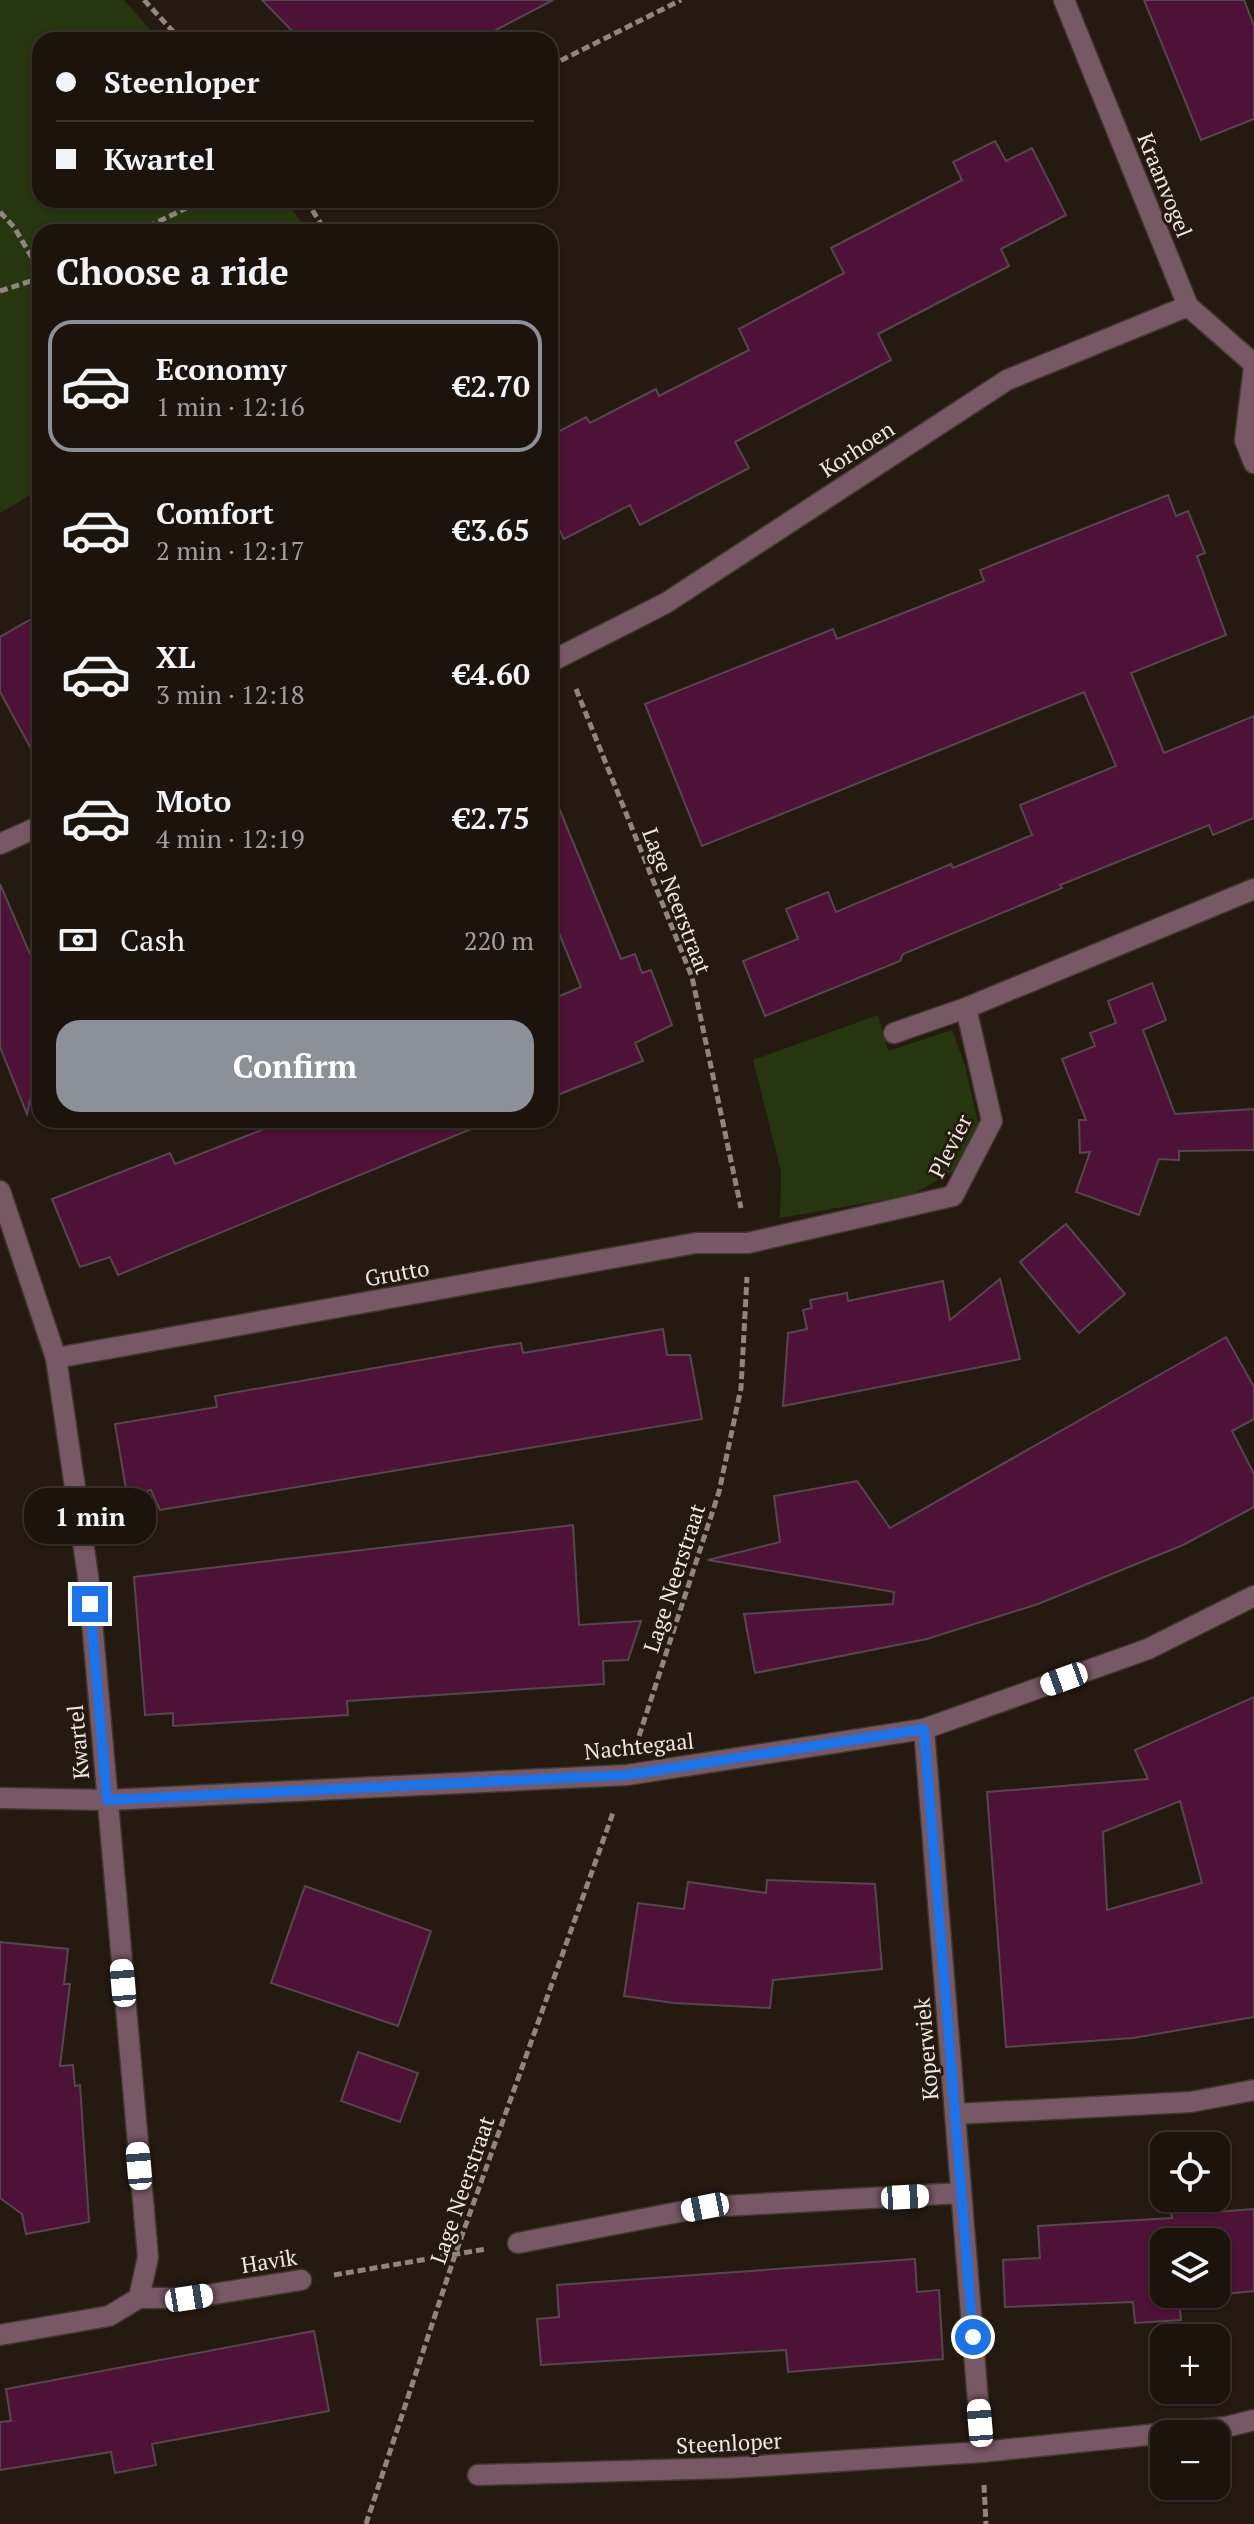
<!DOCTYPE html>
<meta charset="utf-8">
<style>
:root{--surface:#1c140c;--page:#251d15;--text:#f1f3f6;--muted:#a09e9d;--line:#3a332d;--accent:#8c9099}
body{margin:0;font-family:"PT Serif",serif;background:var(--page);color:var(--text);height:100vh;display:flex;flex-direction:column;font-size:30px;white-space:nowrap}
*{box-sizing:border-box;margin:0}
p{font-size:26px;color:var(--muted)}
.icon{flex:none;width:44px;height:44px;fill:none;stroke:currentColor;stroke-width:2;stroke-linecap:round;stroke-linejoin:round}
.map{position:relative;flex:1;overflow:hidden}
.drawer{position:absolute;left:32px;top:224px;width:526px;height:904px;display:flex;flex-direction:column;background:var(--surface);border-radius:24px;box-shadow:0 2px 6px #0004,0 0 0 2px var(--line)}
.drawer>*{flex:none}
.top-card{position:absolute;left:32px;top:32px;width:526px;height:176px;border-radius:24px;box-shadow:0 2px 6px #0004,0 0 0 2px var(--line);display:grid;align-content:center;height:176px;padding:0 24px;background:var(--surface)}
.buttons{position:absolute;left:1150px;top:2132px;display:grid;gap:16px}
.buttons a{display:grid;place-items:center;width:80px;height:80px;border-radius:16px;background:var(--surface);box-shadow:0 2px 6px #0004,0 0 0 2px var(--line);font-size:40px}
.end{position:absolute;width:36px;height:36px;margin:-18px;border:10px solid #1a73e8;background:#fff;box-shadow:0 0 0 4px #fff}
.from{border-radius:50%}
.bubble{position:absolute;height:56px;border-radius:24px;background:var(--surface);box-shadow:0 2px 6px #0004,0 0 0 2px var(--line);font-size:26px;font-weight:700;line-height:56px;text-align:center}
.car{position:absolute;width:24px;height:48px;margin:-24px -12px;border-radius:10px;box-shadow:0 0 6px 2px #0007;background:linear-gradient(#fff 24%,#345 0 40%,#fff 0 76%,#345 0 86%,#fff 0)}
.top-card b{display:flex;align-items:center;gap:28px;height:76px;font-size:30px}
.top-card b+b{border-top:2px solid var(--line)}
.top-card i{width:20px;height:20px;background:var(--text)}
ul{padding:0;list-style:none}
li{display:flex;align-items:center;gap:24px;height:132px;margin:0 16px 12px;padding:0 8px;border:4px solid transparent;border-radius:24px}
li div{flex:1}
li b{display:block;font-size:30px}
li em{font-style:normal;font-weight:700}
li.selected{border-color:var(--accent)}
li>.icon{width:72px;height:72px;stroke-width:1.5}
h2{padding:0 24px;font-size:36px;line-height:96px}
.pay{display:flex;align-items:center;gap:20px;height:88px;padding:0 24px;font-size:30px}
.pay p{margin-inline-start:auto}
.primary-button{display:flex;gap:16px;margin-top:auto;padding:16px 24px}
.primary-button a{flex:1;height:92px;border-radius:24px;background:var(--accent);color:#fff;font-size:32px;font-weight:700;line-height:92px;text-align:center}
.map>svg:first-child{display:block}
.green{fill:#26370f}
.building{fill:#4e1137;stroke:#56464e;stroke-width:2;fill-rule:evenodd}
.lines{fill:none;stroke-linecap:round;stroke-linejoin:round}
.street-casing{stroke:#41372d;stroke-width:23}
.path{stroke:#8f867e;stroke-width:5;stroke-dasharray:8 4;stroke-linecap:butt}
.street{stroke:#775865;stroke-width:20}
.route{stroke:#1a73e8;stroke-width:10}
.labels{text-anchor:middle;stroke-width:6;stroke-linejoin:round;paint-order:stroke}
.street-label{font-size:22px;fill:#eee7e0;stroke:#251a10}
</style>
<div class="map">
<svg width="1254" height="2524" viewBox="0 0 1254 2524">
<rect width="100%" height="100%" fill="#251a10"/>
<!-- green -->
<path class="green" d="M 0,0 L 124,0 L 159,40 L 40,40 L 40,200 L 285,200 L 309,232 L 40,232 L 40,489 L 0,513 Z
M 878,1015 L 888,1051 L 952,1030 L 965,1065 L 981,1136 L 959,1168 L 911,1195 L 780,1218 L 781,1172 L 753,1060 Z"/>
<!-- building -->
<path class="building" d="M 262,0 L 553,0 L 477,40 L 301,40 Z
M 1144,0 L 1244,0 L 1254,26 L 1254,119 L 1201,140 Z
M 995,141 L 1006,161 L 1032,148 L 1066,215 L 1001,249 L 1009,266 L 878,334 L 891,360 L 735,442 L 749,468 L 640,525 L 630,505 L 564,539 L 550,512 L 550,436 L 586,417 L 590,423 L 656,389 L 659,396 L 749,350 L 739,329 L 844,273 L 831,248 L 962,180 L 953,162 Z
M 1168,495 L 1176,516 L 1188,511 L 1205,553 L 1197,556 L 1226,635 L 1131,673 L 1164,753 L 1254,716 L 1254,818 L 1213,835 L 1209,825 L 1060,885 L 1062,888 L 903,954 L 900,961 L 765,1016 L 743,961 L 798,939 L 786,909 L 828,892 L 836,912 L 951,864 L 953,868 L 1032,835 L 1020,805 L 1116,766 L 1084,692 L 702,846 L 645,704 L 833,629 L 837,639 L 911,610 L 984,581 L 980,570 Z
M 40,614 L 40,765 L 0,692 L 0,637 Z
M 550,786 L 621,959 L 635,954 L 642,973 L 651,970 L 672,1025 L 635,1043 L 643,1061 L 550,1098 L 550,1000 L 581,987 L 550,911 Z
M 0,884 L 30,954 L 40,951 L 40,1052 L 27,1114 L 0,1047 Z
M 1152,983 L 1166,1020 L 1143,1030 L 1175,1114 L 1254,1109 L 1254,1150 L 1179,1151 L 1179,1160 L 1159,1159 L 1139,1215 L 1076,1192 L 1090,1152 L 1080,1153 L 1079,1120 L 1086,1120 L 1062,1059 L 1095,1046 L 1090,1033 L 1116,1023 L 1108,1001 Z
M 287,1120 L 493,1120 L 118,1275 L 110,1257 L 80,1267 L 52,1199 L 170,1153 L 175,1164 Z
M 1066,1224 L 1125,1294 L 1079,1333 L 1020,1262 Z
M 1000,1279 L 1020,1359 L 783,1406 L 788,1333 L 807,1329 L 803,1310 L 812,1308 L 810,1300 L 847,1293 L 848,1301 L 943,1281 L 950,1320 Z
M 663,1329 L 667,1355 L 690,1355 L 702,1419 L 160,1510 L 151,1490 L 127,1495 L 115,1424 L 217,1407 L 215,1396 L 494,1347 L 521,1343 L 523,1353 Z
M 1226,1337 L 1254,1387 L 1254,1419 L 1232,1431 L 1254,1474 L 1254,1507 L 1183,1545 L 1038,1604 L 927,1639 L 755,1673 L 744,1614 L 893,1604 L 894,1592 L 708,1560 L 780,1542 L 774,1496 L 857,1481 L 890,1528 Z
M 573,1525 L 579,1625 L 641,1621 L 628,1660 L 603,1661 L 604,1684 L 347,1701 L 348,1715 L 173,1726 L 173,1713 L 145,1715 L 134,1577 Z
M 1254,1697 L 1254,2017 L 1133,2038 L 1006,2047 L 987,1792 L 1148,1779 L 1135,1750 ZM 1180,1801 L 1202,1883 L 1107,1910 L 1103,1832 Z
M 767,1880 L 875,1884 L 882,1969 L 773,1980 L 770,2008 L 674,2003 L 624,1996 L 638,1903 L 684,1909 L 688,1882 L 766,1893 Z
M 305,1886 L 431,1931 L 398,2026 L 271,1983 Z
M 0,1942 L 68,1949 L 64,1984 L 70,1984 L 60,2066 L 73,2065 L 75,2086 L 80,2085 L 89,2222 L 26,2234 L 22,2214 L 0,2198 Z
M 358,2052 L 418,2073 L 400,2122 L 341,2101 Z
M 1215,2201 L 1216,2212 L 1254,2209 L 1254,2291 L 1179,2299 L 1181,2320 L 1135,2323 L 1133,2302 L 1005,2307 L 1003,2260 L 1040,2258 L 1038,2226 L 1172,2218 L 1170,2205 ZM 1164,2242 L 1216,2242 L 1216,2294 L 1164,2294 Z
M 915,2259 L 917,2292 L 939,2290 L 943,2359 L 788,2372 L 786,2350 L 541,2365 L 537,2319 L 559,2317 L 557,2285 Z
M 314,2331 L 329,2411 L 152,2444 L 156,2465 L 115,2473 L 111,2452 L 0,2470 L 0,2422 L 11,2421 L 6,2389 Z"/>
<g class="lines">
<defs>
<path id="street" d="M 1064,0 L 1188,306 L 1254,364
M 1254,367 L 1245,440 L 1254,463
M 550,662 L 666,603 L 1007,380 L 1188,306
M 0,844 L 40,826
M 894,1033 L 966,1008
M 0,1191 L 56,1358 L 88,1576 L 148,2257 L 139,2298
M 56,1358 L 696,1243 L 748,1243 L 953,1196 L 992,1121 L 966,1008 L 1254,889
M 924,1729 L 955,2114 L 1191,2102 L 1254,2090
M 0,1798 L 107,1800 L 627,1775 L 924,1729 L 1148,1649 L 1254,1596
M 955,2114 L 982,2452
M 518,2243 L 705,2207 L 961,2193
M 0,2335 L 109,2316 L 139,2298 L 189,2298 L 301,2280
M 478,2475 L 728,2468 L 982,2452 L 1226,2427 L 1254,2420"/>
</defs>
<!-- street casing -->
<use href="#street" class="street-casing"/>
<!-- path -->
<path class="path" d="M 144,0 L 181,40
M 550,66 L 681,0
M 306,200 L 326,232
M 0,212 L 14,227 L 40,271
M 137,232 L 203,200
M 0,291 L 40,278
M 576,689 L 692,977 L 741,1208
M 639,1736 L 719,1492 L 741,1388 L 747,1277
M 334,2275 L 486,2249
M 984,2485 L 986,2524
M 366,2524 L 455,2255 L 614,1810"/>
<!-- street -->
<use href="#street" class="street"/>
</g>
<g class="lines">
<!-- route -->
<path class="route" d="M 90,1604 L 107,1800 L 627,1775 L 924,1729 L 973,2337"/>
</g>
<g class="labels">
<!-- street labels -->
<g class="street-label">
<text transform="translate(1165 185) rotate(68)" y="8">Kraanvogel</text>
<text transform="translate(857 449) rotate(-33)" y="8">Korhoen</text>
<text transform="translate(677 901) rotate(69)" y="8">Lage Neerstraat</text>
<text transform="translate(950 1146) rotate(-63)" y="8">Plevier</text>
<text transform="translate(397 1273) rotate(-10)" y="8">Grutto</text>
<text transform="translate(674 1578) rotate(-72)" y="8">Lage Neerstraat</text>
<text transform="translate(78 1742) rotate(-95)" y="8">Kwartel</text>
<text transform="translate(639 1746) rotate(-6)" y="8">Nachtegaal</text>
<text transform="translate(926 2049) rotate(-95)" y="8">Koperwiek</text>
<text transform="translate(462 2190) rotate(-71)" y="8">Lage Neerstraat</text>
<text transform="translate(269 2261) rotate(-9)" y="8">Havik</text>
<text transform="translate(729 2443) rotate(-3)" y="8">Steenloper</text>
</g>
</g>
</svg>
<div class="buttons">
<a><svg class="icon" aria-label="locate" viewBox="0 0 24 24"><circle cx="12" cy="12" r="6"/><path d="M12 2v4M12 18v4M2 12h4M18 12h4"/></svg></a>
<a><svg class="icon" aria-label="layers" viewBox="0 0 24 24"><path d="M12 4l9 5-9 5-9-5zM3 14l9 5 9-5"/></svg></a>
<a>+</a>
<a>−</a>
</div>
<i class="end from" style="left:973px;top:2337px"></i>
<i class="end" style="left:90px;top:1604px"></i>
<div class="bubble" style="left:24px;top:1488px;width:132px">1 min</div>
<i class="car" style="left:1064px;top:1679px;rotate:250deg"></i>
<i class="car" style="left:123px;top:1983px;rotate:355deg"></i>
<i class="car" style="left:139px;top:2166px;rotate:355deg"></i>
<i class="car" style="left:905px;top:2197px;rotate:87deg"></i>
<i class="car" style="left:705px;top:2207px;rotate:259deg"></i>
<i class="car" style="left:189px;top:2298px;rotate:81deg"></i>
<i class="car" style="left:980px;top:2423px;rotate:355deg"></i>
<div class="top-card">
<b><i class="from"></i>Steenloper</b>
<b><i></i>Kwartel</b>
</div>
<section class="drawer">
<h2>Choose a ride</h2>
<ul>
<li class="selected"><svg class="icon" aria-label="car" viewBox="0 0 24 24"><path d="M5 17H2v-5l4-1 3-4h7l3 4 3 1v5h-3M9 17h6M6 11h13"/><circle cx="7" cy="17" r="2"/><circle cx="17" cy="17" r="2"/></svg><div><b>Economy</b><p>1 min · 12:16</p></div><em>€2.70</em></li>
<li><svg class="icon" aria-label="car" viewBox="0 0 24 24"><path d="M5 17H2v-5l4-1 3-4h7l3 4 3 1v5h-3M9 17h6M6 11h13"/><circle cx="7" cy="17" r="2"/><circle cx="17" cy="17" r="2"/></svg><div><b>Comfort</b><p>2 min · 12:17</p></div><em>€3.65</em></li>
<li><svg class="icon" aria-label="car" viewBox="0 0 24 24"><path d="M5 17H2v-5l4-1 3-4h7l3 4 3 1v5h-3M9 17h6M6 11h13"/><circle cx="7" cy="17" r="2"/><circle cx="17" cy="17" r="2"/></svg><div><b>XL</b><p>3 min · 12:18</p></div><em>€4.60</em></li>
<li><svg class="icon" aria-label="car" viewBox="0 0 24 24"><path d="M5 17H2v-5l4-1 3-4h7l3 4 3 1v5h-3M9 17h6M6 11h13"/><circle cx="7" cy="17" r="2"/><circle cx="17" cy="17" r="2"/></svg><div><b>Moto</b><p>4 min · 12:19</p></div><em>€2.75</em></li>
</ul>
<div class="pay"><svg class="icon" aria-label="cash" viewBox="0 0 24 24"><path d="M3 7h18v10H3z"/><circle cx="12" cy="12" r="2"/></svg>Cash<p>220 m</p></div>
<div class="primary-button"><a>Confirm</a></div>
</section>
</div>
